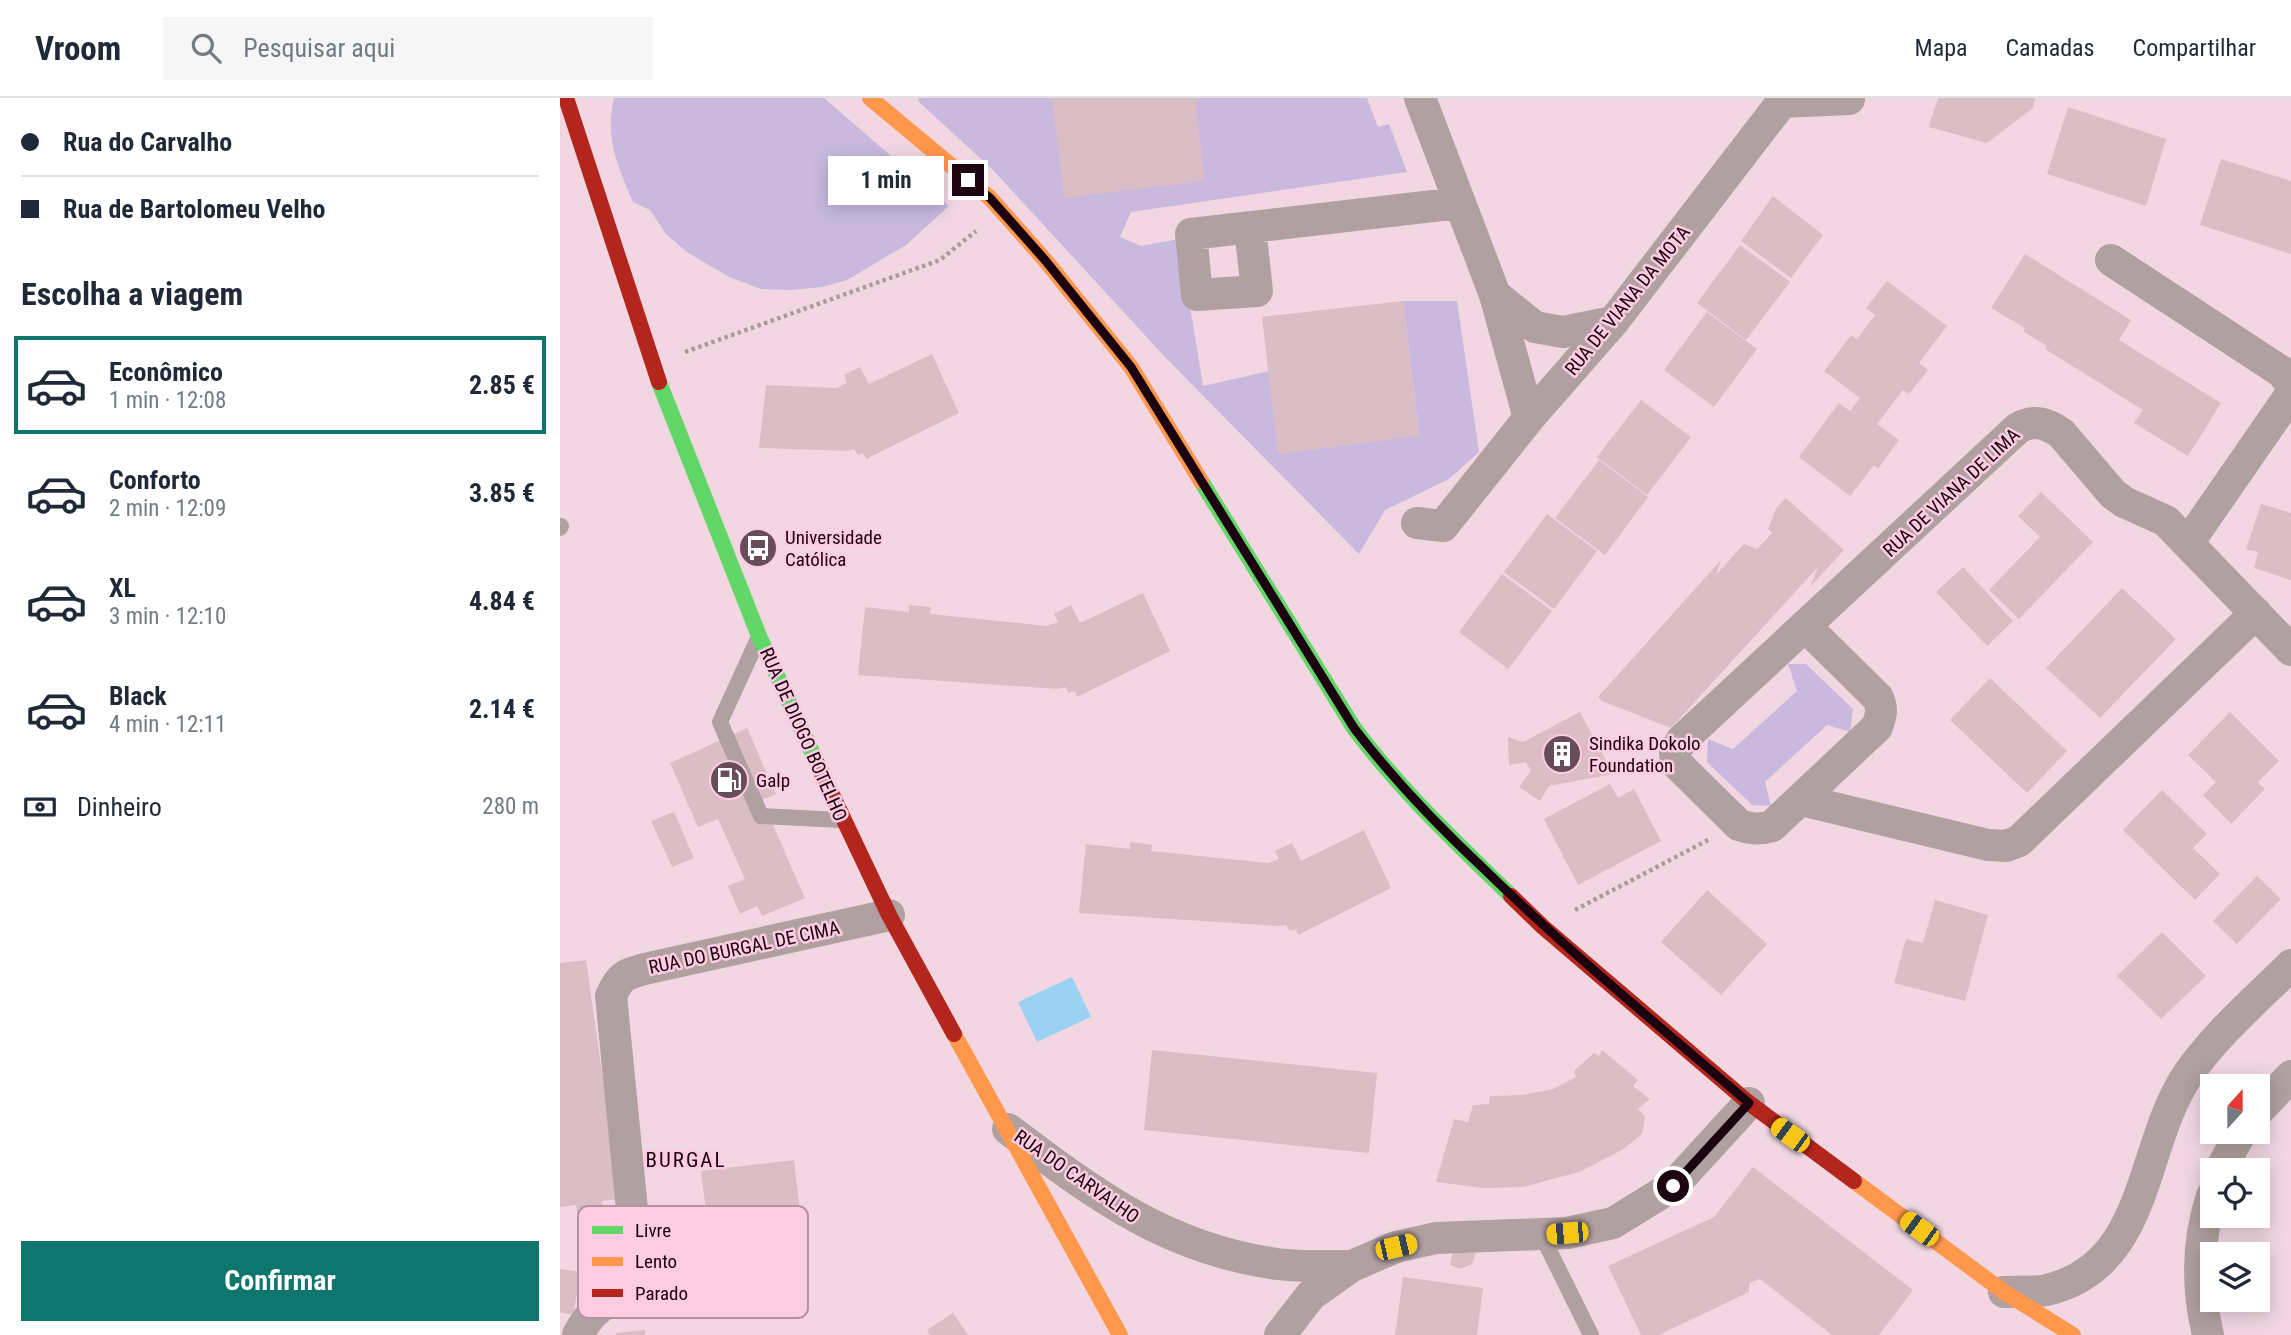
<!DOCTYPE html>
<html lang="pt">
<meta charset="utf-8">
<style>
:root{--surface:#fff;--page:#f6f6f7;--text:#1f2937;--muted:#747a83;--line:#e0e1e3;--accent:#0f766e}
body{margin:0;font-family:"Roboto Condensed",sans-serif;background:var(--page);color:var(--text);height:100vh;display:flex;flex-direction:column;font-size:26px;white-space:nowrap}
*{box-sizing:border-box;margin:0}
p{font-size:23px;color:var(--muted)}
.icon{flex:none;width:38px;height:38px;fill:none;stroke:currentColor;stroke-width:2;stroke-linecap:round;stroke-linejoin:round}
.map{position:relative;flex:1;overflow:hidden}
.panel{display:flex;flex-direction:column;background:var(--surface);width:560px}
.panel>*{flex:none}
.hud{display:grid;align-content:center;height:154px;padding:0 21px;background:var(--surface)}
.needle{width:46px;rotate:21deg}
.fabs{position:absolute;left:1640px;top:976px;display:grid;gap:14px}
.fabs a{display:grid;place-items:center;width:70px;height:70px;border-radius:0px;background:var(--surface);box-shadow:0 4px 18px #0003;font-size:35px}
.end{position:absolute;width:32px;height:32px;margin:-16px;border:9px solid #1b030f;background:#fff;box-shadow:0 0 0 4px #fff}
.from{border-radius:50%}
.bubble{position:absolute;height:49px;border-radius:0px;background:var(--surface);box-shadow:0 4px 18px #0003;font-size:23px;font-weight:700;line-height:49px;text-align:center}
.car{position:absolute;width:21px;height:42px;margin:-21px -10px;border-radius:9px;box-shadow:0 0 5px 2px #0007;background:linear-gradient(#f5c518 24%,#345 0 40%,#f5c518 0 76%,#345 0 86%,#f5c518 0)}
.hud b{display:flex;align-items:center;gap:24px;height:66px;font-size:26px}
.hud b+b{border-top:2px solid var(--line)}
.hud i{width:18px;height:18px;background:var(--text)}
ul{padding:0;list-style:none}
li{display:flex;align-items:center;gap:21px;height:98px;margin:0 14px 10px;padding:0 7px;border:4px solid transparent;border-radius:0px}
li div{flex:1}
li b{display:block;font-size:26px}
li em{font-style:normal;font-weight:700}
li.on{border-color:var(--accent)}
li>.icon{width:63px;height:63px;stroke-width:1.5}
h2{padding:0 21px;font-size:32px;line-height:84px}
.pay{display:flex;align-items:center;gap:18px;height:77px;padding:0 21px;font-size:26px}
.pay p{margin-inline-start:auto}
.cta{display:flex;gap:14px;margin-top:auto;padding:14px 21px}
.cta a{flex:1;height:80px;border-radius:0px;background:var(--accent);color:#fff;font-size:28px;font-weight:700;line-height:80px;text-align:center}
header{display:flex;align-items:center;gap:42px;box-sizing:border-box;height:98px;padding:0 35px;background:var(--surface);border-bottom:2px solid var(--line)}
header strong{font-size:33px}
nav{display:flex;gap:38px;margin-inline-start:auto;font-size:24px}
.search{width:490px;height:63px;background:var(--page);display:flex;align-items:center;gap:18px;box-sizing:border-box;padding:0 24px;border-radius:0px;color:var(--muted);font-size:26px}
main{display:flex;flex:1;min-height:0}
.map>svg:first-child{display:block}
.green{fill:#c9b9df}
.water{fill:#9bd2f3}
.building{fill:#dabdc5}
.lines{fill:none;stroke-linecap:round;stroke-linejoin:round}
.path{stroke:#ab9b9c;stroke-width:4.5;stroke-dasharray:3.5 3.5;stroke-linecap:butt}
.lane{stroke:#b1a0a1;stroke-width:16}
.street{stroke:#b1a0a1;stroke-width:32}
.fast{stroke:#63d668;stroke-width:16}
.slow{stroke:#ff974d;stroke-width:16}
.jam{stroke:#b3261e;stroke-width:16}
.route{stroke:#1b030f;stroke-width:9}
.labels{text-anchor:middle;stroke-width:5;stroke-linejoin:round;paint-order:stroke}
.street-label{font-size:19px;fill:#1b030f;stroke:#fdcce1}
.poi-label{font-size:19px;fill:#1b030f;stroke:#fdcce1;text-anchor:start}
.neighbourhood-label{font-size:21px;letter-spacing:2px;fill:#1b030f;stroke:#fdcce1}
.key{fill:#fdcce1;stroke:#b990a2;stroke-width:2}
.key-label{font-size:19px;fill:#1b030f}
</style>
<header>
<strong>Vroom</strong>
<div class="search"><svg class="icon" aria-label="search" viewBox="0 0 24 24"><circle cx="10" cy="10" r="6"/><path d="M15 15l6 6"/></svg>Pesquisar aqui</div>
<nav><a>Mapa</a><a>Camadas</a><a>Compartilhar</a></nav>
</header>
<main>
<section class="panel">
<div class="hud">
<b><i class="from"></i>Rua do Carvalho</b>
<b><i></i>Rua de Bartolomeu Velho</b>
</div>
<h2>Escolha a viagem</h2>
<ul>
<li class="on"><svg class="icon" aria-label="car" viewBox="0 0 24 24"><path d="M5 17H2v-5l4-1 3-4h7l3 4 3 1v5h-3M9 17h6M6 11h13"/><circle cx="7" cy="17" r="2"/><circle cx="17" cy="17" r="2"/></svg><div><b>Econômico</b><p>1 min · 12:08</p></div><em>2.85 €</em></li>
<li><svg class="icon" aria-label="car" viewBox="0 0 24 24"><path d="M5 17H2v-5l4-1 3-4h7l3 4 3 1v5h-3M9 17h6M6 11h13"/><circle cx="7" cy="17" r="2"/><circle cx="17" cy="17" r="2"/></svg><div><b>Conforto</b><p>2 min · 12:09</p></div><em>3.85 €</em></li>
<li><svg class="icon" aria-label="car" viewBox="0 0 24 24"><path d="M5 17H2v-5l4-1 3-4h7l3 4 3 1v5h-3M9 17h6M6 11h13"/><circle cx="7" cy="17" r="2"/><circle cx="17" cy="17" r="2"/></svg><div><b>XL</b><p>3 min · 12:10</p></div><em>4.84 €</em></li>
<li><svg class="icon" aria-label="car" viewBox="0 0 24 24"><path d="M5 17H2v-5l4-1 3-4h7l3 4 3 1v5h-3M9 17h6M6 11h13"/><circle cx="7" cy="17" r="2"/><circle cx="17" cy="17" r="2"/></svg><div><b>Black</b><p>4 min · 12:11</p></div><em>2.14 €</em></li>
</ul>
<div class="pay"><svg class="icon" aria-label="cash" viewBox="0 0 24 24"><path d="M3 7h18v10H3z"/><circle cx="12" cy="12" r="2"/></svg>Dinheiro<p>280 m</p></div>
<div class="cta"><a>Confirmar</a></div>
</section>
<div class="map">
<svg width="1731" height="1237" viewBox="0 0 1731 1237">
<rect width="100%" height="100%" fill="#f2d7e2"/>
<!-- green -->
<path class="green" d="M 54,0 L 264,0 L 389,108 L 346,147 L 287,182 L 263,189 L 230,192 L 201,191 L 169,179 L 127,154 L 106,136 L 90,112 L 73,104 C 57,66 45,42 54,0 Z
M 358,0 L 807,0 L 818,29 L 829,26 L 847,74 L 571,114 L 560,139 L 581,148 L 619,141 L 643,288 L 709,273 L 718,356 L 859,337 L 843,203 L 897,203 L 919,354 L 889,381 L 825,412 L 799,456 L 604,258 L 433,72 L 359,4 Z
M 1228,566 L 1246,566 L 1293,611 L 1290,634 L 1267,627 L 1205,684 L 1211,708 L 1192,707 L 1147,664 L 1148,641 L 1173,651 L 1237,593 Z"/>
<!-- water -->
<path class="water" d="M 512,879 L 531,919 L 477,944 L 458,904 Z"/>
<!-- building -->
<path class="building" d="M 492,0 L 635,0 L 645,83 L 504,100 Z
M 1378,0 L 1475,0 L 1473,10 L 1427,45 L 1369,29 Z
M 1508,9 L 1606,41 L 1586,108 L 1487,76 Z
M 1661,61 L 1731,83 L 1731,156 L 1640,127 Z
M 1213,98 L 1263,137 L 1231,180 L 1181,143 Z
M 1180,147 L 1230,184 L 1186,242 L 1137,205 Z
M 1465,156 L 1571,222 L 1559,242 L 1661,305 L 1628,358 L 1574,325 L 1583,312 L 1485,251 L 1487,248 L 1463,233 L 1465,230 L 1431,210 Z
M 1327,183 L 1387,228 L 1359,265 L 1368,272 L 1349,296 L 1343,292 L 1317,326 L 1339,342 L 1318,371 L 1314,367 L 1290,398 L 1239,359 L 1279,305 L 1290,313 L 1300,300 L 1264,273 L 1291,237 L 1297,241 L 1315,217 L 1306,210 Z
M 843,203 L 859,338 L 718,356 L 702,219 Z
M 1147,214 L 1197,251 L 1154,309 L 1104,272 Z
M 372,256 L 399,315 L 306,361 L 303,355 L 298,357 L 294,351 L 287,353 L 199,350 L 206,287 L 276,290 L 287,285 L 284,277 L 300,269 L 309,286 Z
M 1081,302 L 1131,339 L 1087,397 L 1037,359 Z
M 1039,362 L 1088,399 L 1045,457 L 995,420 Z
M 1481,394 L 1533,444 L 1459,521 L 1429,492 L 1480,439 L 1458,418 Z
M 1226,400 L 1284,452 L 1250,489 L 1258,469 L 1111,630 L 1042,603 L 1038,599 L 1161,462 L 1156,477 L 1184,446 L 1197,451 L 1212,435 L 1208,431 L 1216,410 Z
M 1701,406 L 1731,415 L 1731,482 L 1694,470 L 1698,454 L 1686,451 Z
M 987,416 L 1037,453 L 994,511 L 944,474 Z
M 1403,469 L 1453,523 L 1427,548 L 1376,494 Z
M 942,476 L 992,513 L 948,571 L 899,534 Z
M 1562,490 L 1616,541 L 1540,620 L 1486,570 Z
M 583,495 L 610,553 L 517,599 L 515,593 L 509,595 L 505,589 L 498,591 L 298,577 L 305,509 L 349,514 L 349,507 L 371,509 L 370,516 L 487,528 L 498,524 L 494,516 L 511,507 L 520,525 Z
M 1430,580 L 1507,653 L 1467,695 L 1390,622 Z
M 1020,614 L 1053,676 L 989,688 L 980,703 L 959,689 L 971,673 L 966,664 L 949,667 L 948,639 L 963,644 Z
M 1670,614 L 1719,663 L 1698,684 L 1705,691 L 1671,726 L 1643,697 L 1656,684 L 1628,657 Z
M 187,630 L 216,696 L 202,702 L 245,800 L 202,818 L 197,808 L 180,816 L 168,788 L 185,781 L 158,721 L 138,729 L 110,665 Z
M 1050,686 L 1058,700 L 1074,691 L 1101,743 L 1018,787 L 984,721 Z
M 1602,692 L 1647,736 L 1633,750 L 1660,776 L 1635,802 L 1563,732 Z
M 114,714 L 134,760 L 112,769 L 91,723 Z
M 804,732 L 831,790 L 738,837 L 736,831 L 730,833 L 726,827 L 719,828 L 519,815 L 526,746 L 570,751 L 570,744 L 592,747 L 591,753 L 708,765 L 719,761 L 715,753 L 732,745 L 741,763 Z
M 1697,778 L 1721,801 L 1677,846 L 1653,823 Z
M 1147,792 L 1207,846 L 1161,897 L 1101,844 Z
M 1375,802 L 1428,817 L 1405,903 L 1334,885 L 1346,841 L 1363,845 Z
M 1602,834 L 1646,878 L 1601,921 L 1557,878 Z
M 26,862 L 60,1101 L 42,1103 L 44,1117 L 18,1121 L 16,1107 L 0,1109 L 0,865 Z
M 592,952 L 817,975 L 809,1055 L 584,1032 Z
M 1042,952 L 1078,982 L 1073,988 L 1090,1001 L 1078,1011 L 1085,1018 L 1082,1036 L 1062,1052 L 1019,1074 L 963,1089 L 924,1090 L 876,1084 L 894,1021 L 908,1024 L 913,1007 L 929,1006 L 930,998 L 962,997 L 993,991 L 1016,979 L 1014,973 L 1034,955 L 1039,958 Z
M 234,1062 L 245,1154 L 142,1167 L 147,1210 L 108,1209 L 97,1124 L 135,1120 L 138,1138 L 149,1136 L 141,1073 Z
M 1193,1069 L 1353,1192 L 1319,1237 L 1272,1237 L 1200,1181 L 1189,1185 L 1189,1194 L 1099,1237 L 1081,1237 L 1048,1168 L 1154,1119 Z
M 893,1154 L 916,1155 L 912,1166 L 900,1171 L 890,1167 Z
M 0,1171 L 21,1174 L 13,1217 L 0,1214 Z
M 843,1179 L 923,1190 L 917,1237 L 835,1237 Z
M 393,1215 L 408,1237 L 370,1237 L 367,1232 Z
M 85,1232 L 85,1237 L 56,1237 L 56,1235 Z"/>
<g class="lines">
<!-- path -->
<path class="path" d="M 125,254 L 380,162 L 416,133
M 1015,812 L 1150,741"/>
<!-- lane -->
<path class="lane" d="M 0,430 L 1,428
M 197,543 L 160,624 L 201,718 L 281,722
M 982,1138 L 1031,1237"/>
<!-- street -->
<path class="street" d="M 860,0 L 935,197 L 969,320
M 690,130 L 697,193 L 637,197 L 631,136 L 899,105
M 1551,162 L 1722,274 L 1731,287
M 935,197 L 975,229 L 1003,234 L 1053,224
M 857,425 L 883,428 L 969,320 L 1053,224 L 1222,4 L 1289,1
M 1628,445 L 1731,296
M 1245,528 L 1318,600 C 1323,611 1321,618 1317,629 L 1212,728 C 1200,732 1191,731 1179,727 L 1116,665 L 1115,654 L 1121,643 L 1458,330 C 1474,321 1486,325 1501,335 L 1553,396 L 1564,404 L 1606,423 L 1731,552
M 1241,702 L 1428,747 L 1446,748 L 1459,743 L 1696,515
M 1698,1013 L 1731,978
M 448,1031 C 534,1096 607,1151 717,1166 C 742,1169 767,1168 792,1168
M 1660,1073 L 1681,1034
M 1444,1194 C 1458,1193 1474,1195 1487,1192 C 1591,1167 1579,1047 1629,975 C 1657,935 1697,901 1731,867
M 18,1237 C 23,1227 30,1217 39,1210 C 53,1199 72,1197 75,1177 L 72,1111 L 51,898 C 60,878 64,877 84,871 L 329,817
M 720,1237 L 751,1197 L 792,1168 L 836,1149 L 876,1140 L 1007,1135 L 1053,1125 L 1113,1088 L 1189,1005
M 1648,1237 C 1637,1191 1637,1143 1652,1098"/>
<!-- fast -->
<path class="fast" d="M 99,284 L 199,538 L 258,667
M 641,383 L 794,630 C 840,692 896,744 951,798"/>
<!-- slow -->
<path class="slow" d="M 310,0 L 430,100 L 485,162 L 571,269 L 641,383
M 394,936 L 560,1237
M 1294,1083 L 1444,1194 L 1513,1237"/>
<!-- jam -->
<path class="jam" d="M 6,0 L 99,284
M 258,667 L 329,817 L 394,936
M 951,798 L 983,829 L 1189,1005 L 1294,1083"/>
</g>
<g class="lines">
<!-- route -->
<path class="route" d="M 408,82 L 430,100 L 485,162 L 571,269 L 794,630 C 833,681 876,726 923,770 C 1008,853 1099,928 1189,1005 L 1113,1088"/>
</g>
<!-- icons -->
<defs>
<symbol id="bus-disc" viewBox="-11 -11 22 22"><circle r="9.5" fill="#664d59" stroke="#fdcce1"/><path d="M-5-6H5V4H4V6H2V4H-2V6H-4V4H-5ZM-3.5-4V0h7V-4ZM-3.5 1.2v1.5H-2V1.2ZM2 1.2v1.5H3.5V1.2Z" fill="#fff"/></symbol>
<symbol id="building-disc" viewBox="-11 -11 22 22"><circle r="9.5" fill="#664d59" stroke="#fdcce1"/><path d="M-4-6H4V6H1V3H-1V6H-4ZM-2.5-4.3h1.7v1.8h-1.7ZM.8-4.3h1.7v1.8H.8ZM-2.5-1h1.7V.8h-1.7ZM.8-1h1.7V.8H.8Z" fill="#fff"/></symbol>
<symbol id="fuel-disc" viewBox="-11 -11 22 22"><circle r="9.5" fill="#664d59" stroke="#fdcce1"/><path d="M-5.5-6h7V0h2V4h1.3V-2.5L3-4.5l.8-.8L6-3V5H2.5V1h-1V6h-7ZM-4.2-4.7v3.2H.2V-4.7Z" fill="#fff"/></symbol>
</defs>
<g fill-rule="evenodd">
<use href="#bus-disc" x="176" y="428" width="44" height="44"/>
<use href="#building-disc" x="980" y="634" width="44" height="44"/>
<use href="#fuel-disc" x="147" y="660" width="44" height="44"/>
</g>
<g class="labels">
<!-- street labels -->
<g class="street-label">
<text transform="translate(1067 202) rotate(-51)" y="7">RUA DE VIANA DA MOTA</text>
<text transform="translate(1391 394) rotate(-43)" y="7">RUA DE VIANA DE LIMA</text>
<text transform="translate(244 636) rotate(66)" y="7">RUA DE DIOGO BOTELHO</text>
<text transform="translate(184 849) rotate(-12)" y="7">RUA DO BURGAL DE CIMA</text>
<text transform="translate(517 1078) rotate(35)" y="7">RUA DO CARVALHO</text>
</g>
<!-- poi labels -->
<g class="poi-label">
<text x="225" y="446">Universidade<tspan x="225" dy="22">Católica</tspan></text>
<text x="1029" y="652">Sindika Dokolo<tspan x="1029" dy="22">Foundation</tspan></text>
<text x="196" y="689">Galp</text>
</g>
<!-- neighbourhood labels -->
<g class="neighbourhood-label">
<text x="126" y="1069">BURGAL</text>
</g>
</g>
<!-- legend -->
<rect x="18" y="1108" width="230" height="112" rx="10" class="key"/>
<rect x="32" y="1128" width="31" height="8" fill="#63d668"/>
<rect x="32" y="1159" width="31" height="9" fill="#ff974d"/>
<rect x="32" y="1191" width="31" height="8" fill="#b3261e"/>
<g class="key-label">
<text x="75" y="1139">Livre</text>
<text x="75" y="1170">Lento</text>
<text x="75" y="1202">Parado</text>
</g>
</svg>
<div class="fabs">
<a><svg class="needle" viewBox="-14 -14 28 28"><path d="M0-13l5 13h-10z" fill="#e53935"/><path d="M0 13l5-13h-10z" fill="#747a83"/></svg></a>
<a><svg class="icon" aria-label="locate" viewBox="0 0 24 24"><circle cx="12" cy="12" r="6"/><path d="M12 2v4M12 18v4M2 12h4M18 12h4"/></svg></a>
<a><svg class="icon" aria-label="layers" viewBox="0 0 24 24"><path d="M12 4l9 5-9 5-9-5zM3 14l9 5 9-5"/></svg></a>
</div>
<i class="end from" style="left:1113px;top:1088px"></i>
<i class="end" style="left:408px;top:82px"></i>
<div class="bubble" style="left:268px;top:58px;width:116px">1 min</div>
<i class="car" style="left:1230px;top:1037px;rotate:306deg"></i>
<i class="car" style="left:1359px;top:1131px;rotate:306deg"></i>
<i class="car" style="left:1007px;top:1135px;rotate:265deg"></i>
<i class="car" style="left:836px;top:1149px;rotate:77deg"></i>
</div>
</main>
